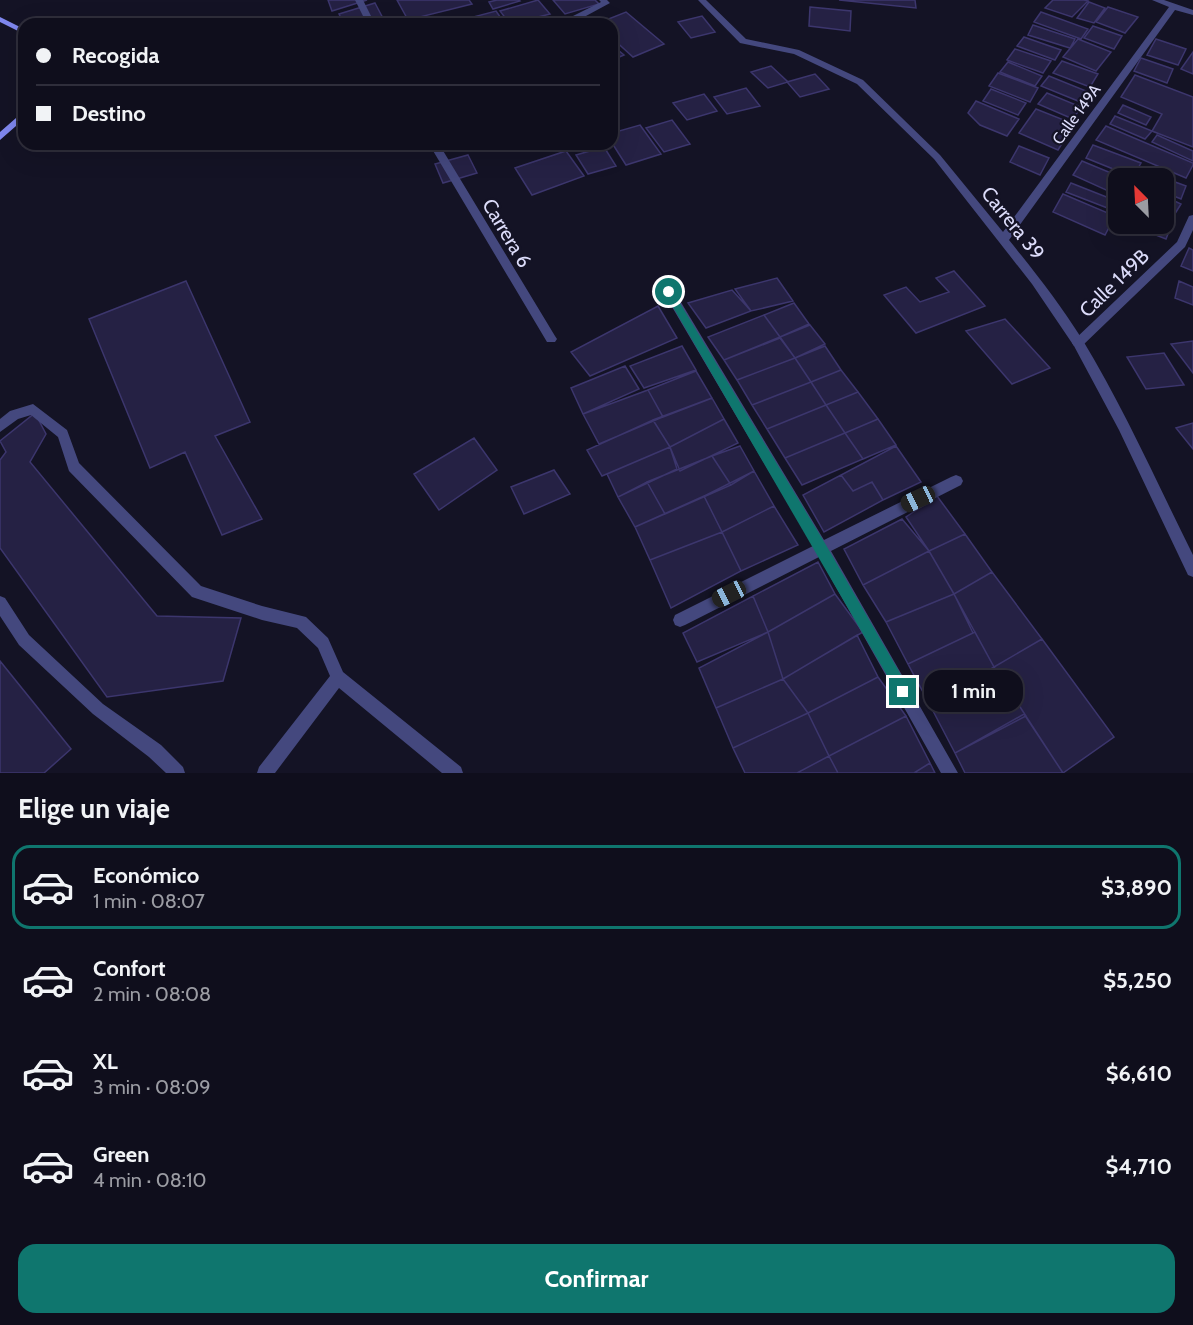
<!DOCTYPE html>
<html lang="es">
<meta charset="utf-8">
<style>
:root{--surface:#0f0e1c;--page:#1d1c29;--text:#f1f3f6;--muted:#9b9ca3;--line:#2f2e3b;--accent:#0f766e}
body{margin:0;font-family:Cabin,sans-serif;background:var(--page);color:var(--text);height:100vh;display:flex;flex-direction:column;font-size:22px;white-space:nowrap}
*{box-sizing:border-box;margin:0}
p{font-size:20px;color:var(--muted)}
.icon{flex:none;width:33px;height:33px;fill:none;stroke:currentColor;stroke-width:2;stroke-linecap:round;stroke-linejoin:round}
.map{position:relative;height:773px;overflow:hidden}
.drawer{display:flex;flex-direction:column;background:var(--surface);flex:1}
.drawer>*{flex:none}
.banner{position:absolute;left:18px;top:18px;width:600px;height:132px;border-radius:18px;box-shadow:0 6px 24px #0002,0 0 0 2px var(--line);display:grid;align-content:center;height:132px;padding:0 18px;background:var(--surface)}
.needle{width:39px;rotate:336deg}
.buttons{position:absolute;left:1108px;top:168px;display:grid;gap:12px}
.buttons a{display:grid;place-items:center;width:66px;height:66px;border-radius:12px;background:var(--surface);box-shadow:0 6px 24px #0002,0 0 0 2px var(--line);font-size:30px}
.end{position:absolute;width:27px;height:27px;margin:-14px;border:8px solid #0f766e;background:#fff;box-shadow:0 0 0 3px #fff}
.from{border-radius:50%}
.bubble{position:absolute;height:42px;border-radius:18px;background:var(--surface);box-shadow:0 6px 24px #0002,0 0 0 2px var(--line);font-size:20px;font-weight:700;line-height:42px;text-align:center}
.car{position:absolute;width:18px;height:36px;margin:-18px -9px;border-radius:8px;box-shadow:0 0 4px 2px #0007;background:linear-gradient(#222 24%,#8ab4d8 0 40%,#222 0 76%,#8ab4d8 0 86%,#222 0)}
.banner b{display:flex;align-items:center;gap:21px;height:57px;font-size:22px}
.banner b+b{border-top:2px solid var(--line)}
.banner i{width:15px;height:15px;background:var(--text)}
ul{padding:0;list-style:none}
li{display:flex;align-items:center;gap:18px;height:84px;margin:0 12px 9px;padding:0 6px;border:3px solid transparent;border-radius:18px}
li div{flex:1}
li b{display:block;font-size:22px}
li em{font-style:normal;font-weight:700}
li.selected{border-color:var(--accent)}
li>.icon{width:54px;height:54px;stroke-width:1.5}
h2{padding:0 18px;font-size:27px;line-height:72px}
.action{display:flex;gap:12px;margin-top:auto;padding:12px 18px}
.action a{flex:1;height:69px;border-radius:18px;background:var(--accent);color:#fff;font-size:24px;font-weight:700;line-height:69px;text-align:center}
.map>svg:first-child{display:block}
.building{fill:#252144;stroke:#3c366d;stroke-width:1.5}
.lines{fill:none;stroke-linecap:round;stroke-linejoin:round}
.lane{fill:#44487e;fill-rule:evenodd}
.street{fill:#44487e;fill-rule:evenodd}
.secondary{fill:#7f87ee;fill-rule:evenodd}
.route{fill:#0f766e}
.labels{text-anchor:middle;stroke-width:4.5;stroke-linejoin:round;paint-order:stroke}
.far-street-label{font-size:16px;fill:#dcdcfa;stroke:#141325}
.street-label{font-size:20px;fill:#dcdcfa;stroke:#141325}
</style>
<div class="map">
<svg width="1193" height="773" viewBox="0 0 1193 773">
<rect width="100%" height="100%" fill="#141325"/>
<!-- building -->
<path class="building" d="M 328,0 L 367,0 L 332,11 Z
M 397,0 L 469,0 L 472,4 L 408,20 Z
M 497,0 L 519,0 L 520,1 L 493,9 L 489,2 Z
M 538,0 L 550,14 L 510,24 L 500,11 Z
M 553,0 L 595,0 L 599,4 L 565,14 Z
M 839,0 L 915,0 L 916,8 Z
M 1053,0 L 1084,0 L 1088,1 L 1072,17 L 1045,8 Z
M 1089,2 L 1105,8 L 1094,23 L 1077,18 Z
M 375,3 L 386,24 L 344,24 L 339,14 Z
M 810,7 L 851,11 L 850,31 L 809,26 Z
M 1108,7 L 1138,17 L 1125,33 L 1096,22 Z
M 496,11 L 505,24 L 464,24 L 462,20 Z
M 626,12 L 664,44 L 633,57 L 612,38 L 612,24 L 596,24 Z
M 1041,12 L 1088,29 L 1081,39 L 1034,22 Z
M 702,16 L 715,32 L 691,38 L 678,22 Z
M 1033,25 L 1075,39 L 1070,48 L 1028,35 Z
M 1093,26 L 1122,36 L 1114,49 L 1084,38 Z
M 1024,37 L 1061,50 L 1055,60 L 1017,46 Z
M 1078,39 L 1111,52 L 1096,71 L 1063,57 Z
M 1156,39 L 1186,49 L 1178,65 L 1147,55 Z
M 612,45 L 624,55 L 612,60 Z
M 1015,49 L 1051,61 L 1043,73 L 1007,60 Z
M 1193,52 L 1193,74 L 1181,69 Z
M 1141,58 L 1173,69 L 1167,83 L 1134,71 Z
M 1062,61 L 1098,74 L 1090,87 L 1053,73 Z
M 1008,62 L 1042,76 L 1035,86 L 1000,72 Z
M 771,66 L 788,82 L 768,88 L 751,72 Z
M 998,73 L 1038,88 L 1030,102 L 989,86 Z
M 815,74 L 829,89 L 800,97 L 787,82 Z
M 1135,75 L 1193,97 L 1193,147 L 1152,131 L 1162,114 L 1121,97 Z
M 1049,76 L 1091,93 L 1083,103 L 1041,86 Z
M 746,88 L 760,106 L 727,114 L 714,97 Z
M 991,89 L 1026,103 L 1018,115 L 983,101 Z
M 1047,93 L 1081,107 L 1073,119 L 1038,104 Z
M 704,94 L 717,111 L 687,120 L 673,103 Z
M 976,101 L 1019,119 L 1007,136 L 980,125 L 968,113 Z
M 1123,105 L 1151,117 L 1146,125 L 1118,113 Z
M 1036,109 L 1074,124 L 1058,150 L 1019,133 Z
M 1115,116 L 1152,131 L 1145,139 L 1110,124 Z
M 672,120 L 690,144 L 664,152 L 646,128 Z
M 640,125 L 661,154 L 626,165 L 612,143 L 612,133 Z
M 1106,126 L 1193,163 L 1193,165 L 1186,178 L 1096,140 Z
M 1157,135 L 1193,151 L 1193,161 L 1152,142 Z
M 1093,145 L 1141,163 L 1133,177 L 1086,158 Z
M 1019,146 L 1049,158 L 1040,175 L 1010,162 Z
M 604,147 L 616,166 L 588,174 L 576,155 Z
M 566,151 L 584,176 L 532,195 L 515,168 Z
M 468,155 L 477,173 L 443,183 L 435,164 Z
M 1082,161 L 1123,178 L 1119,178 L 1117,195 L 1073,175 Z
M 1148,172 L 1186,186 L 1181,199 L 1164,192 L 1164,178 L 1145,178 Z
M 1071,183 L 1114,200 L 1110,209 L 1066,192 Z
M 1063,194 L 1115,216 L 1105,235 L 1053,212 Z
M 1164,196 L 1181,204 L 1173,217 L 1164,213 Z
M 1164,217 L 1173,221 L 1166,239 L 1128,224 L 1164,224 Z
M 1189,248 L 1193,250 L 1193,271 L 1181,266 Z
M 954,271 L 985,306 L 916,333 L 884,295 L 906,287 L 920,302 L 949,292 L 936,278 Z
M 777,278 L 793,301 L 751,311 L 735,289 Z
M 186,281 L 250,422 L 215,436 L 262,519 L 222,535 L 185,452 L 150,468 L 89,319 Z
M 1179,281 L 1193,287 L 1193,305 L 1175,298 Z
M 732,290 L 751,311 L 706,328 L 688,303 Z
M 794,303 L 809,324 L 780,337 L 764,315 Z
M 658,306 L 677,338 L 590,376 L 571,352 Z
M 764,315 L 780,337 L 724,360 L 708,337 Z
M 1005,319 L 1050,368 L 1012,384 L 966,331 Z
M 810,325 L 825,344 L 795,358 L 780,337 Z
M 780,338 L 795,358 L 737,380 L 724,360 Z
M 1193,341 L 1193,373 L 1171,344 Z
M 682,346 L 696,370 L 644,388 L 630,366 Z
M 825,346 L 841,370 L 811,382 L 795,358 Z
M 1164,353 L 1184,385 L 1146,389 L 1127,357 Z
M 795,358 L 811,382 L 752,405 L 737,380 Z
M 625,366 L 639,389 L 583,414 L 571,388 Z
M 841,370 L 858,392 L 826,405 L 811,382 Z
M 696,371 L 712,398 L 663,417 L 648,390 Z
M 811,382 L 826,405 L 767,429 L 752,405 Z
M 648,390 L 663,417 L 599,444 L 583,414 Z
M 858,392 L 878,419 L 845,433 L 826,405 Z
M 712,398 L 724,419 L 670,447 L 653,420 Z
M 826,405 L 845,433 L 785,458 L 767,429 Z
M 35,413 L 46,434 L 30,462 L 157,616 L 241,618 L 223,681 L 107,697 L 0,548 L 0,460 L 6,452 L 0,441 Z
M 724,419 L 738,443 L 680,471 L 670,447 Z
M 878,419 L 896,445 L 863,459 L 845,433 Z
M 653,420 L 670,447 L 602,476 L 587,450 Z
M 1193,423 L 1193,449 L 1176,428 Z
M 845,433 L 863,459 L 802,485 L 785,458 Z
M 474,438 L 497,470 L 439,510 L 414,474 Z
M 740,446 L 754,471 L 731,485 L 712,456 Z
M 896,446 L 921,482 L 883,500 L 872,482 L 853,491 L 841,475 Z
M 670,447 L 677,469 L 618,497 L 607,474 Z
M 712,456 L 731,485 L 665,514 L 647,482 Z
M 554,470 L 570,494 L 524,514 L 511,487 Z
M 754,471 L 774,506 L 722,532 L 704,496 Z
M 841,475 L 853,491 L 872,482 L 883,500 L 824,532 L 803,495 Z
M 647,482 L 665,514 L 635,527 L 618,497 Z
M 704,496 L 722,532 L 650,560 L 635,527 Z
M 937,496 L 965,534 L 929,551 L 906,517 Z
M 774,506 L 798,545 L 741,571 L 722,532 Z
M 902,519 L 929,551 L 863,585 L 844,549 Z
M 722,532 L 741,571 L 671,608 L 650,560 Z
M 965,534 L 992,572 L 954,594 L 929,551 Z
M 929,551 L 954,594 L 886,622 L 863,585 Z
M 818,562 L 835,594 L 768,632 L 753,596 Z
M 992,572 L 1042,639 L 994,667 L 954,594 Z
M 835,594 L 863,632 L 783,679 L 768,632 Z
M 954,594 L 973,633 L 908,664 L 886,622 Z
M 753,596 L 768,632 L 697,662 L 683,633 Z
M 768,632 L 783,679 L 716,708 L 699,668 Z
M 975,632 L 994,667 L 931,707 L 908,664 Z
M 857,635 L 878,677 L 808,713 L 783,679 Z
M 1042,639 L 1114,737 L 1063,773 L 994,667 Z
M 0,661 L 71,749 L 44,773 L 0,773 Z
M 994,667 L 1026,716 L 955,753 L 931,707 Z
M 878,677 L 906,716 L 829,756 L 808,713 Z
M 783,679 L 808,713 L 733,748 L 716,708 Z
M 808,713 L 829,756 L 797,773 L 745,773 L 733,748 Z
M 1024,714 L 1063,773 L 965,773 L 955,753 Z
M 906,716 L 930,763 L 914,773 L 838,773 L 829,756 Z
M 829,756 L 838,773 L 797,773 Z
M 930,763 L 935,773 L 914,773 Z"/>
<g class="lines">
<!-- lane -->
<path class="lane" d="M 1193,215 L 1193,230 L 1185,247 L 1082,346 L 1074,346 L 1072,343 L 1074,340 L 1177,242 L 1189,216 Z"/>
<!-- street -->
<path class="street" d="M 355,0 L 363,0 L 375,24 L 367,24 Z
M 599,0 L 607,0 L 610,3 L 573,23 L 552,24 L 567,19 L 601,2 Z
M 698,0 L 706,0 L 746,39 L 799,50 L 863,80 L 940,155 L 1003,232 L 1169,7 L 1152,0 L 1164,0 L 1193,10 L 1193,15 L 1175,10 L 1009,240 C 1035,272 1060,304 1082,339 C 1124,408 1157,483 1193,555 L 1193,577 L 1188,575 L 1119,430 L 1074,346 L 1032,284 L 934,159 L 857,84 L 794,54 L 740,43 Z
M 429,144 L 439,144 L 555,336 L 557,339 L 555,342 L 547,342 Z
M 669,288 L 673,289 L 824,540 L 951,477 L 956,475 L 961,477 L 963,481 L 961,485 L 831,551 L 958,773 L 941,773 L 819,557 L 685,625 L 680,627 L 675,625 L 673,620 L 675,615 L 813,546 L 665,295 L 664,292 Z
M 33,404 L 67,430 L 79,463 L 201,586 L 262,606 L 306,617 L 328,638 L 343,672 L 461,767 L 463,773 L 442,773 L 339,688 L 275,773 L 257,773 L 259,767 L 330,676 L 318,648 L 297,628 L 262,620 L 192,597 L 69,471 L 58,437 L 31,415 L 18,419 L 0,432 L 0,419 L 10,411 Z
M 0,596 L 5,598 L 29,635 L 103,704 L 161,745 L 183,767 L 185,773 L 166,773 L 149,757 L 93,714 L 19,645 L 0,616 Z"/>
<!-- secondary -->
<path class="secondary" d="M 0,17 L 24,29 L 24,34 L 0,22 Z
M 24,111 L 24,119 L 0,140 L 0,132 Z"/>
</g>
<!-- route -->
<path class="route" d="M 669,289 L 672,290 L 826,545 L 908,687 L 910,692 L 908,696 L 903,698 L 899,696 L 666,295 L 665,292 Z"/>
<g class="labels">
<!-- far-street labels -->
<g class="far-street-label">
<text transform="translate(1076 114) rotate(-54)" y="6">Calle 149A</text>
</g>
<!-- street labels -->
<g class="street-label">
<text transform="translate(1013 223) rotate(51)" y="7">Carrera 39</text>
<text transform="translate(507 233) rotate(59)" y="7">Carrera 6</text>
<text transform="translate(1114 283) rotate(-44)" y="7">Calle 149B</text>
</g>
</g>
</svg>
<div class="buttons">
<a><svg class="needle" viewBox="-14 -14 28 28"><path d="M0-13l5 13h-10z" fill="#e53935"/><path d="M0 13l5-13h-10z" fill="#9b9ca3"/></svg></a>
</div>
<i class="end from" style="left:669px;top:292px"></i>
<i class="end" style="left:903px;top:692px"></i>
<div class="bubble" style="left:924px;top:670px;width:99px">1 min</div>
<i class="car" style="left:918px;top:499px;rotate:245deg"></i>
<i class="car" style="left:729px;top:594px;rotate:243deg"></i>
<div class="banner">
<b><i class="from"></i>Recogida</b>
<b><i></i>Destino</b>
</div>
</div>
<section class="drawer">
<h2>Elige un viaje</h2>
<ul>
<li class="selected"><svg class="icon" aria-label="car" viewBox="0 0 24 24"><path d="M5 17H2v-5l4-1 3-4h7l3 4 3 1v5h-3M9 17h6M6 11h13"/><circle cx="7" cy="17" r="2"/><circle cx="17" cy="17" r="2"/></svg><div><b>Económico</b><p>1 min · 08:07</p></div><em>$3,890</em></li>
<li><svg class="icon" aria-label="car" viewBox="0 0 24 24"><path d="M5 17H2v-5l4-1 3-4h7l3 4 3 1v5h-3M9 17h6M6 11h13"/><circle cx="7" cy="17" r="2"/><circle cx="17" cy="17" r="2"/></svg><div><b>Confort</b><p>2 min · 08:08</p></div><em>$5,250</em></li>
<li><svg class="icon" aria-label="car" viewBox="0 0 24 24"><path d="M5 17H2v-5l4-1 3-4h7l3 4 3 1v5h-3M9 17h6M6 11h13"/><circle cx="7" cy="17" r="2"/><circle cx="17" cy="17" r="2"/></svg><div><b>XL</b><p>3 min · 08:09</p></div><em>$6,610</em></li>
<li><svg class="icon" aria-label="car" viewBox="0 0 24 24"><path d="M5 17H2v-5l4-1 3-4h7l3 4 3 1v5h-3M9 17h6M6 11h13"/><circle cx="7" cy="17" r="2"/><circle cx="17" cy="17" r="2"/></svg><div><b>Green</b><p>4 min · 08:10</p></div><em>$4,710</em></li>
</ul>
<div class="action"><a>Confirmar</a></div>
</section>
